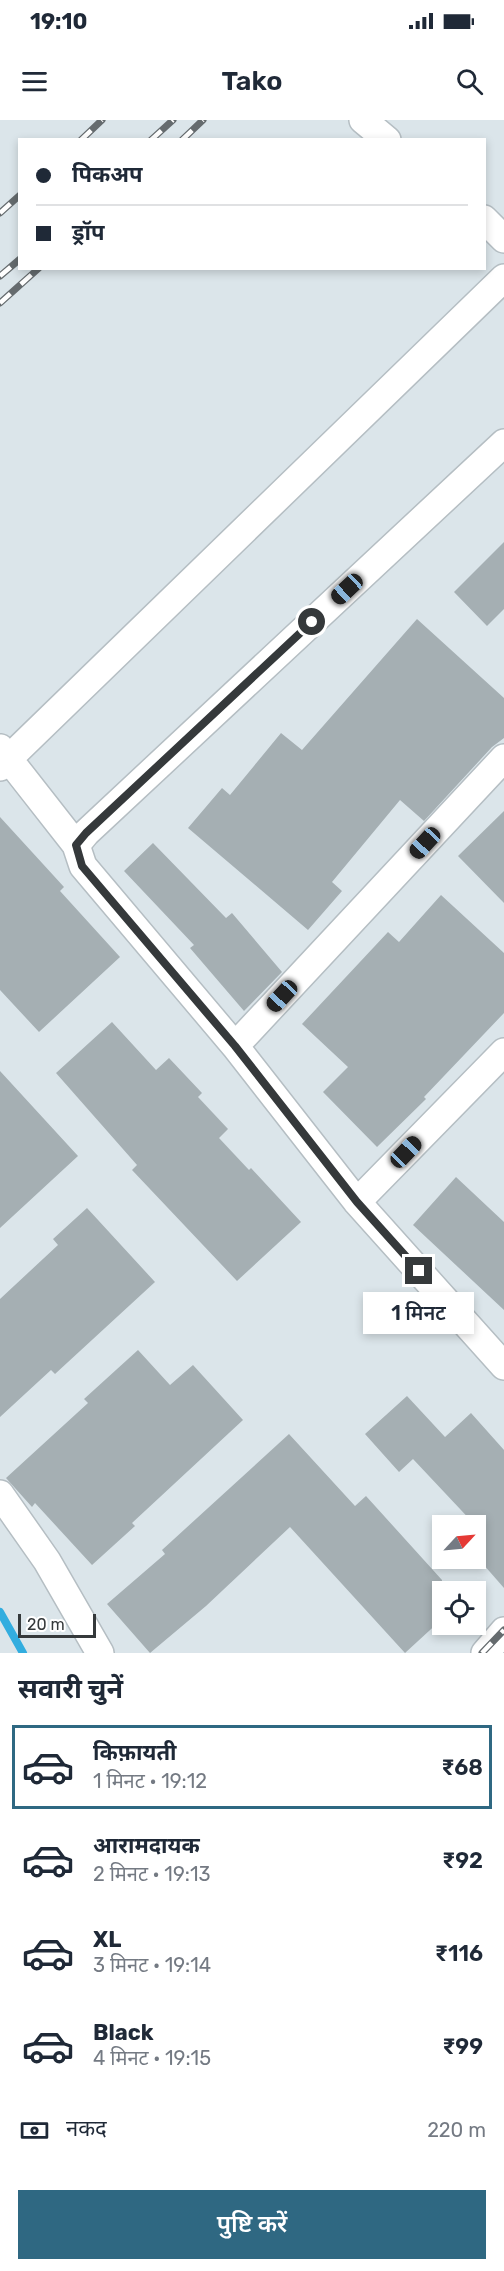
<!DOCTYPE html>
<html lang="hi">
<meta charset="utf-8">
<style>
:root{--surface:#fff;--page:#f2f2f3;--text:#1f2937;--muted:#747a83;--line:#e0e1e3;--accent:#2f6882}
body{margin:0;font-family:Rubik,"Noto Sans Devanagari",sans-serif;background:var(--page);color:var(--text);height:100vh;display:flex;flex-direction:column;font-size:22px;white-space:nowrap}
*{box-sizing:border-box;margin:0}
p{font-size:20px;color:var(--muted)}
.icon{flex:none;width:33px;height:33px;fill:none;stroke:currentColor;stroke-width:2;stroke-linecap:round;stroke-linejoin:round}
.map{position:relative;height:1533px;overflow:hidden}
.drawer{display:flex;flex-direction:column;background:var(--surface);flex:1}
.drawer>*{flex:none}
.banner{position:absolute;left:18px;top:18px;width:468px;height:132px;border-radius:0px;box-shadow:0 3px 9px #0003;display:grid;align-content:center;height:132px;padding:0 18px;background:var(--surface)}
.needle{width:39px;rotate:64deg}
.buttons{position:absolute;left:432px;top:1395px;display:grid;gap:12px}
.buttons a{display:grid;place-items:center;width:54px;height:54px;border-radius:0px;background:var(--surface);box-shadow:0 3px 9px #0003;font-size:30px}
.scale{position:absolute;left:18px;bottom:15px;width:78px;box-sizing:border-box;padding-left:6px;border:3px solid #35393b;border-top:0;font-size:16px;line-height:21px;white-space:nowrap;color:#35393b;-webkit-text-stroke:4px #fff;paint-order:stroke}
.end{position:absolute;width:27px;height:27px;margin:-14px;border:8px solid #35393b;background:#fff;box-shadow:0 0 0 3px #fff}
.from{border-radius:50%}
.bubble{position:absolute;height:42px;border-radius:0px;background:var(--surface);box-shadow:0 3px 9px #0003;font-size:20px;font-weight:600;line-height:42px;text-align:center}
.car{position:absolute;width:18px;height:36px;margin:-18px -9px;border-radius:8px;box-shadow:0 0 4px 2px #0007;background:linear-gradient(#222 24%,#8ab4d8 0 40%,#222 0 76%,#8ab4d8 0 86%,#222 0)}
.banner b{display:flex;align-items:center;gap:21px;height:57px;font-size:22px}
.banner b+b{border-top:2px solid var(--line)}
.banner i{width:15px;height:15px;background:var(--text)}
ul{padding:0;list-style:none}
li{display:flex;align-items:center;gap:18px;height:84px;margin:0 12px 9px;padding:0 6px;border:3px solid transparent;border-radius:0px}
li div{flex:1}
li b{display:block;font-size:22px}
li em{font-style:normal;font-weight:600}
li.current{border-color:var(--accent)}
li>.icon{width:54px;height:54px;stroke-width:1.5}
h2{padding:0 18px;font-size:27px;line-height:72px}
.pay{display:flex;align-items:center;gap:15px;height:66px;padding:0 18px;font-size:22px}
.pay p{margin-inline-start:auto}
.cta{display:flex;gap:12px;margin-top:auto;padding:12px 18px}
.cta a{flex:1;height:69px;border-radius:0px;background:var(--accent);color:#fff;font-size:24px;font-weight:600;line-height:69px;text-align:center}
.status{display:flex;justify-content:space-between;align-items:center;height:42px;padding:0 30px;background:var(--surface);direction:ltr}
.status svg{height:16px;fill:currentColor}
header{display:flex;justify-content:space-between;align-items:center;height:78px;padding:0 18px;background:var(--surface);font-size:27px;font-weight:600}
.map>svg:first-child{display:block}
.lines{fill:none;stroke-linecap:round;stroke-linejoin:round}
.stream{stroke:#32addf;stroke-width:8}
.building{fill:#a5afb3}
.minor-casing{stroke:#b5bec3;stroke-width:30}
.minor{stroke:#fff;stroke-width:27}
.rail-casing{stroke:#656b6e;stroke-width:7}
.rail{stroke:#fff;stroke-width:4.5;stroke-dasharray:14;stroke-linecap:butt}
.route{stroke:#35393b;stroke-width:8}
</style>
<div class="status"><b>19:10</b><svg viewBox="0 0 49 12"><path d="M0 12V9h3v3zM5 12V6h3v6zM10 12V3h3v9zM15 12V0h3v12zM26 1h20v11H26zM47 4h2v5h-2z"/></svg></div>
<header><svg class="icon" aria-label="menu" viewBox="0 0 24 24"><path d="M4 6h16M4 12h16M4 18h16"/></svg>Tako<svg class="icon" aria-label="search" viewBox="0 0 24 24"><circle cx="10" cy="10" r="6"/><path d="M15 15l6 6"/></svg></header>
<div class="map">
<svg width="504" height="1533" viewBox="0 0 504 1533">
<rect width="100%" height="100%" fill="#dbe5ea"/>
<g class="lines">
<!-- stream -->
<path class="stream" d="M 0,1492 L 23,1533"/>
</g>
<!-- building -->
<path class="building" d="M 504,422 L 504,489 L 487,506 L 454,472 Z
M 417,499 L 504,578 L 504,618 L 492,627 L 424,701 L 400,680 L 332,762 L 342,771 L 308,810 L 188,708 L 222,668 L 230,675 L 281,613 L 302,630 Z
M 504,691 L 504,783 L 458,736 Z
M 0,697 L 64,767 L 60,771 L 120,837 L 39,912 L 0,870 Z
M 153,723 L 226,798 L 232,793 L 282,852 L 244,891 L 190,828 L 194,825 L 124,751 Z
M 441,775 L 504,833 L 504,893 L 424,977 L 426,979 L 377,1027 L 323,972 L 348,947 L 302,904 L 388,812 L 399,822 Z
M 112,902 L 156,950 L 169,938 L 202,973 L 198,977 L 228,1009 L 219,1018 L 249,1050 L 251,1048 L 301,1102 L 237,1161 L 132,1050 L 137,1045 L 56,953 Z
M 0,951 L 78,1036 L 0,1108 Z
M 456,1057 L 504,1102 L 504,1190 L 413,1105 Z
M 87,1088 L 155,1162 L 55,1254 L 51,1250 L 0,1297 L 0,1179 L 58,1125 L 53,1119 Z
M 138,1230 L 170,1265 L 193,1245 L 243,1300 L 132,1403 L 135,1406 L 92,1445 L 35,1383 L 32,1387 L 6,1358 L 88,1283 L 84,1279 Z
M 407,1276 L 445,1317 L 471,1293 L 504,1330 L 504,1468 L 476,1436 L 476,1406 L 413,1339 L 399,1352 L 365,1314 Z
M 289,1314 L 355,1386 L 366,1376 L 442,1460 L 442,1499 L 405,1533 L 290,1407 L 206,1486 L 150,1533 L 107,1484 L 165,1434 L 162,1430 Z"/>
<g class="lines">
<defs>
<path id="minor" d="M 363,0 L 387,20
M 484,99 L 504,119
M 504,323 L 86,713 L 76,725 L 83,746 L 235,926 L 357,1082 L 504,1246
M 0,628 L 76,725
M 0,647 L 504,158
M 235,926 L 504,638
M 357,1082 L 504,932
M 0,1374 L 47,1441 L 100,1533
M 485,1533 L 504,1511"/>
</defs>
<!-- minor casing -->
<use href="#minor" class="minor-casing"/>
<!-- minor -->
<use href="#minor" class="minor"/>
<defs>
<path id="rail" d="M 81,20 L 102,0
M 151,20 L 173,0
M 182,20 L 203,0
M 0,93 L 20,75
M 0,156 L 20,139
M 0,183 L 39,148
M 482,1533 L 504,1510"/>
</defs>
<!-- rail casing -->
<use href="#rail" class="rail-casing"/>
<!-- rail -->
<use href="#rail" class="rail"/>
</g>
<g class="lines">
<!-- route -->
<path class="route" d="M 312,502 L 86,713 L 76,725 L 82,746 L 235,926 L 357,1082 L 419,1151"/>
</g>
</svg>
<div class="buttons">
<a><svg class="needle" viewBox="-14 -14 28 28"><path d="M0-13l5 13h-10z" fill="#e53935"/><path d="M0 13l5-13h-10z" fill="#747a83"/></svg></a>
<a><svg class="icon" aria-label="locate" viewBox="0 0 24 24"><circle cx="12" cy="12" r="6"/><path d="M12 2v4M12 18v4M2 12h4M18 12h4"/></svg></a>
</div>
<div class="scale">20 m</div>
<i class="end from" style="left:312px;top:502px"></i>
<i class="end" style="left:419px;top:1151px"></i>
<div class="bubble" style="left:363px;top:1172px;width:111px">1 मिनट</div>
<i class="car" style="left:347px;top:469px;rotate:227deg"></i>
<i class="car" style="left:425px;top:723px;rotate:223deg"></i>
<i class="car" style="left:282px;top:876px;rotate:223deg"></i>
<i class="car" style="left:406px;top:1032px;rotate:44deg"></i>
<div class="banner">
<b><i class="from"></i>पिकअप</b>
<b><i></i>ड्रॉप</b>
</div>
</div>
<section class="drawer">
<h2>सवारी चुनें</h2>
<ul>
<li class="current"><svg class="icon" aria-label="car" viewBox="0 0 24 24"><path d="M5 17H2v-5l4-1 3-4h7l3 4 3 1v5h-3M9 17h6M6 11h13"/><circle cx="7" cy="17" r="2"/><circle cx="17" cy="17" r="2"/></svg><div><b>किफ़ायती</b><p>1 मिनट · 19:12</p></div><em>₹68</em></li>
<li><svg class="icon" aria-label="car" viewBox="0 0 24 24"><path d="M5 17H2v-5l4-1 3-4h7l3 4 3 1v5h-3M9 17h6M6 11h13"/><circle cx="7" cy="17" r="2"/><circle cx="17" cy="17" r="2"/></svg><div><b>आरामदायक</b><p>2 मिनट · 19:13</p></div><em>₹92</em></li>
<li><svg class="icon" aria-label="car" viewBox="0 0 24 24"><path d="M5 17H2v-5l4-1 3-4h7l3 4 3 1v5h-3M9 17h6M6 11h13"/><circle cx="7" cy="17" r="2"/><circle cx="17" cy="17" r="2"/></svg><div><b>XL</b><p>3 मिनट · 19:14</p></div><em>₹116</em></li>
<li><svg class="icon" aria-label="car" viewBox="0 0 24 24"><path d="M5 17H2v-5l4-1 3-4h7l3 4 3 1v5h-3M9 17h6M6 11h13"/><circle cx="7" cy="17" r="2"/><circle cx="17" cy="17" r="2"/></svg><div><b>Black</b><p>4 मिनट · 19:15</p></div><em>₹99</em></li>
</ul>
<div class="pay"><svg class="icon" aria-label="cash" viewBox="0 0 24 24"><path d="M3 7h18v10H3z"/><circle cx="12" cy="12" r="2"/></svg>नकद<p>220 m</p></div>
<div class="cta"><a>पुष्टि करें</a></div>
</section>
